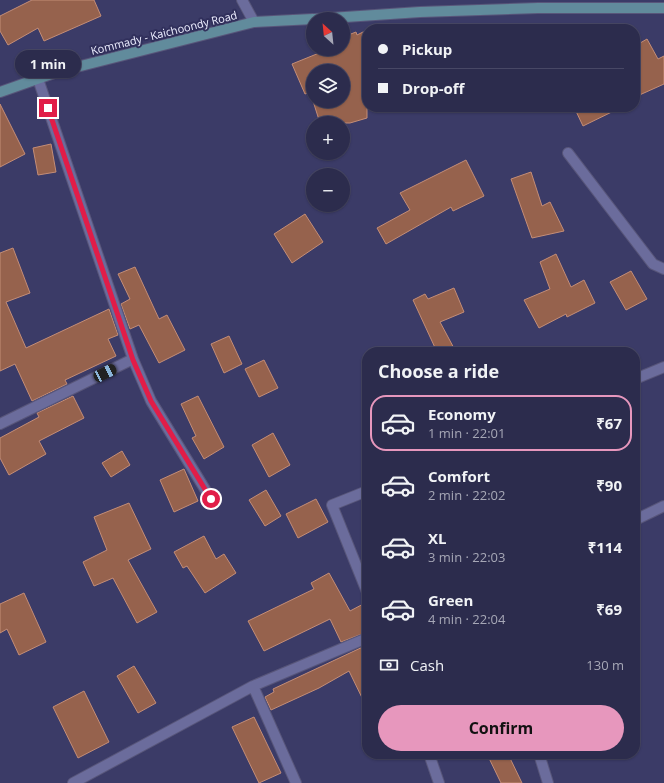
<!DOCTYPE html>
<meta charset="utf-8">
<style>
:root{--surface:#2c2c4d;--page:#383857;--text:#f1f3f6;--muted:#a6a7b6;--line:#484865;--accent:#e797bd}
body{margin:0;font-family:"Open Sans",sans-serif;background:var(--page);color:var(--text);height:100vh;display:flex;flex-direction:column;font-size:15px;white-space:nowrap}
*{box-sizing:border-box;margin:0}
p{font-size:13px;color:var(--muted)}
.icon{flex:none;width:22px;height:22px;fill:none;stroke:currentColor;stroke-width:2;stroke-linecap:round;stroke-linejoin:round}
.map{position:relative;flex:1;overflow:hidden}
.panel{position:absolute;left:362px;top:347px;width:278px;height:412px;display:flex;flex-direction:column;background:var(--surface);border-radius:16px;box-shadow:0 1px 3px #0004,0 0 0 1px var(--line)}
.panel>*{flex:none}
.banner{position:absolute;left:362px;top:24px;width:278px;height:88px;border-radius:16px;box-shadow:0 1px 3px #0004,0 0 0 1px var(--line);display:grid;align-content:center;height:88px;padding:0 16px;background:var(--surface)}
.needle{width:26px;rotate:333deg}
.buttons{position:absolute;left:306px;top:12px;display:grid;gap:8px}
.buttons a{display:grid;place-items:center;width:44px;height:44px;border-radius:50%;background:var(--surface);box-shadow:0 1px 3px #0004,0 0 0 1px var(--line);font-size:20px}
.end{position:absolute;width:18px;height:18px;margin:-9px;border:5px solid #e11d48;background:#fff;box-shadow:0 0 0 2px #fff}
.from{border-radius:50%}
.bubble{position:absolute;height:28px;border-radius:14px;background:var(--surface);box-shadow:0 1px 3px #0004,0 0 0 1px var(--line);font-size:13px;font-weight:700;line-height:28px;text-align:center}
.car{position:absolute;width:12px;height:24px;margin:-12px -6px;border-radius:5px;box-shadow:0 0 3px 1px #0007;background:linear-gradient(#222 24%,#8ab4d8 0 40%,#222 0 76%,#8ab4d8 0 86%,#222 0)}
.banner b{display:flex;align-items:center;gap:14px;height:38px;font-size:15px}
.banner b+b{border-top:1px solid var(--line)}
.banner i{width:10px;height:10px;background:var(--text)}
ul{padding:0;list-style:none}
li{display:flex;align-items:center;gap:12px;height:56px;margin:0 8px 6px;padding:0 8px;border:2px solid transparent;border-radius:16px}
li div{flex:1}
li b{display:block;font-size:15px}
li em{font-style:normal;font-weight:700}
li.active{border-color:var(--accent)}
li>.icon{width:36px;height:36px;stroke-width:1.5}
h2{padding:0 16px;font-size:18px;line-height:48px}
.pay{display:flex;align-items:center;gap:10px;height:44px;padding:0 16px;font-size:15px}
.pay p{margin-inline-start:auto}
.primary-button{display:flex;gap:8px;margin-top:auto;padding:8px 16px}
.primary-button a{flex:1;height:46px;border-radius:24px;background:var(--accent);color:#111;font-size:16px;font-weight:700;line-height:46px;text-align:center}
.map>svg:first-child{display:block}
.building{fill:#96624d;stroke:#c48d77}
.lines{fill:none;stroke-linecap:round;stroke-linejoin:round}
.minor-casing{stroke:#58567a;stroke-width:12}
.secondary-casing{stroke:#58567a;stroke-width:12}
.minor{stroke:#6b6c9c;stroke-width:10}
.secondary{stroke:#618b9c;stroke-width:10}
.route{stroke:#e11d48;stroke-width:5}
.labels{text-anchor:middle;stroke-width:4;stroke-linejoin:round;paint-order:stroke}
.street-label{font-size:11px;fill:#edeeff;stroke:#31305c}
</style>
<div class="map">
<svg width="664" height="783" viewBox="0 0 664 783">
<rect width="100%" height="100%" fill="#3b3b67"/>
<!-- building -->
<path class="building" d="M 32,0 L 94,0 L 101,16 L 44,41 L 38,28 L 8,45 L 0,31 L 0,16 Z
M 367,30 L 367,118 L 350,123 L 320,123 L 313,101 L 343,101 L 343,71 L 313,71 L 313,100 L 310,92 L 305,94 L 292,64 L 329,49 L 343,49 L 343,37 L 356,32 L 357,35 Z
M 647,39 L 658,59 L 664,56 L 664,84 L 635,97 L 635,46 Z
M 0,104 L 25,154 L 0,167 Z
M 574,107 L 622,107 L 583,126 Z
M 51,144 L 56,172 L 38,175 L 33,148 Z
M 466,160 L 484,196 L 453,211 L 451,207 L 386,244 L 377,228 L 410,210 L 400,193 Z
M 531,172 L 542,206 L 550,202 L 564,231 L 532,238 L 511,179 Z
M 305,214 L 323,242 L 292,263 L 274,234 Z
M 13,248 L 30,293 L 6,302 L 26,348 L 109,309 L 118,335 L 108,339 L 116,356 L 65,380 L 67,384 L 32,401 L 15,364 L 0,371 L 0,253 Z
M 556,254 L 571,287 L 584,280 L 595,303 L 567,317 L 566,314 L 539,328 L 524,300 L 550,289 L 540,262 Z
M 135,267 L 159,319 L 167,315 L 185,350 L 159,363 L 139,325 L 130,329 L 121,304 L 130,299 L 118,274 Z
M 631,271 L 647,299 L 626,310 L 610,282 Z
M 454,288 L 464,312 L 440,322 L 456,352 L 437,352 L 413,300 L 425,294 L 428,299 Z
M 229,336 L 242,364 L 224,373 L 211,344 Z
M 264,360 L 278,388 L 259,397 L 245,369 Z
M 73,396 L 84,418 L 39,441 L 46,454 L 9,475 L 0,458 L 0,438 L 39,417 L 37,413 Z
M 198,396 L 224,447 L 204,459 L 192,438 L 196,436 L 181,404 Z
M 273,433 L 290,465 L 269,477 L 252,445 Z
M 122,451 L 130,465 L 111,477 L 102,463 Z
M 184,469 L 198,501 L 174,512 L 160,480 Z
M 266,490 L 281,516 L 265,526 L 249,500 Z
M 316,499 L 328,522 L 298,538 L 286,514 Z
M 129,503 L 151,549 L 128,560 L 157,612 L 137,623 L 113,578 L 94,586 L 83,562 L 107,550 L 94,517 Z
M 204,536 L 216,559 L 224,554 L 236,573 L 205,593 L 187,566 L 183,568 L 174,552 Z
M 329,573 L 350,611 L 367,602 L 367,632 L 341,642 L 330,619 L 264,651 L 248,621 L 314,589 L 311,583 Z
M 24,593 L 46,642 L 19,655 L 7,629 L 0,633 L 0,604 Z
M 367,645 L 367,708 L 349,671 L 319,688 L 271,710 L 265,697 L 274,692 L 273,689 Z
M 134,666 L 156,703 L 138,713 L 117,676 Z
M 84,691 L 109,742 L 78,758 L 53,707 Z
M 254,717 L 281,773 L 259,783 L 232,727 Z
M 487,754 L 508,754 L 522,783 L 501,783 Z"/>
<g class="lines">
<defs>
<path id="minor" d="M 242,0 L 254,22
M 38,79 L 133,359 L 151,401 L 211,499
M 568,153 L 653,264 L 664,269
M 635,379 L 664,367
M 0,424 L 133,359
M 367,491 L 332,505 L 367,592
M 635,520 L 664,506
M 253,686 L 296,783
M 429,754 L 439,783
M 539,754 L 548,783
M 73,783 L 253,686 L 367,638"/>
<path id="secondary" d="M 315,19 L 420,12 L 538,8 L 664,8
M 0,92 L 57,72 L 254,22 L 313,19"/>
</defs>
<!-- minor casing -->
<use href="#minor" class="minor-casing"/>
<!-- secondary casing -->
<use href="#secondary" class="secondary-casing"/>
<!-- minor -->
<use href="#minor" class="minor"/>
<!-- secondary -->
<use href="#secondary" class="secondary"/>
</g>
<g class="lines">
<!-- route -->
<path class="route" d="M 48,108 L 133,360 L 151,401 L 211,499"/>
</g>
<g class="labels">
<!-- street labels -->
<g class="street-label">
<text transform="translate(164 33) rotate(-14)" y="4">Kommady - Kaichoondy Road</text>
</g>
</g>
</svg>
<div class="buttons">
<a><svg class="needle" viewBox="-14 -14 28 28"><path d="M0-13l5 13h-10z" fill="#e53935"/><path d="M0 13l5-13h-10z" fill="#a6a7b6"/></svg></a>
<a><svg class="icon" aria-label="layers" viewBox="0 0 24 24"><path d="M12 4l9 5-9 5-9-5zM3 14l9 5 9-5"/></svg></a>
<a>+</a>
<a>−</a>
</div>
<i class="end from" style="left:211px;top:499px"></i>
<i class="end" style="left:48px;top:108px"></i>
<div class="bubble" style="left:15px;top:50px;width:66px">1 min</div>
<i class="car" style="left:105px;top:373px;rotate:64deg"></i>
<div class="banner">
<b><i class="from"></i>Pickup</b>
<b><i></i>Drop-off</b>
</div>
<section class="panel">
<h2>Choose a ride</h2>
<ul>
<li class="active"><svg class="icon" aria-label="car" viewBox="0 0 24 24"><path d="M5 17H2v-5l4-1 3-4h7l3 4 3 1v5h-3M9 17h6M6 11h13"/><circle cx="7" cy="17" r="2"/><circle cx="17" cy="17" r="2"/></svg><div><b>Economy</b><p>1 min · 22:01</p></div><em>₹67</em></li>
<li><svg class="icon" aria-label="car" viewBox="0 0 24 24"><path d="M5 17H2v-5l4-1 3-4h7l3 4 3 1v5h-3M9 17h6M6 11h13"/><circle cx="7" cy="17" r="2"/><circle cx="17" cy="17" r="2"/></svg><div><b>Comfort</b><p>2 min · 22:02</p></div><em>₹90</em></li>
<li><svg class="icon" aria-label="car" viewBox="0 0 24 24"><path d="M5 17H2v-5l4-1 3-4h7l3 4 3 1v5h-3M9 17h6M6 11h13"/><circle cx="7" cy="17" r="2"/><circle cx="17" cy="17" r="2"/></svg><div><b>XL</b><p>3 min · 22:03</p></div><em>₹114</em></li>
<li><svg class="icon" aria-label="car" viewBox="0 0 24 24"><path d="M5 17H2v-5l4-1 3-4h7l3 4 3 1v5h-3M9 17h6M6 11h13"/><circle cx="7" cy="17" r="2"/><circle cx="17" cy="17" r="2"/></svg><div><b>Green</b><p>4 min · 22:04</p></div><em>₹69</em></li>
</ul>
<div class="pay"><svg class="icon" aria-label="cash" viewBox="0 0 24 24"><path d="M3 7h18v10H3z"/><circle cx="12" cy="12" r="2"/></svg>Cash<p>130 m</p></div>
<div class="primary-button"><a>Confirm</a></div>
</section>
</div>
